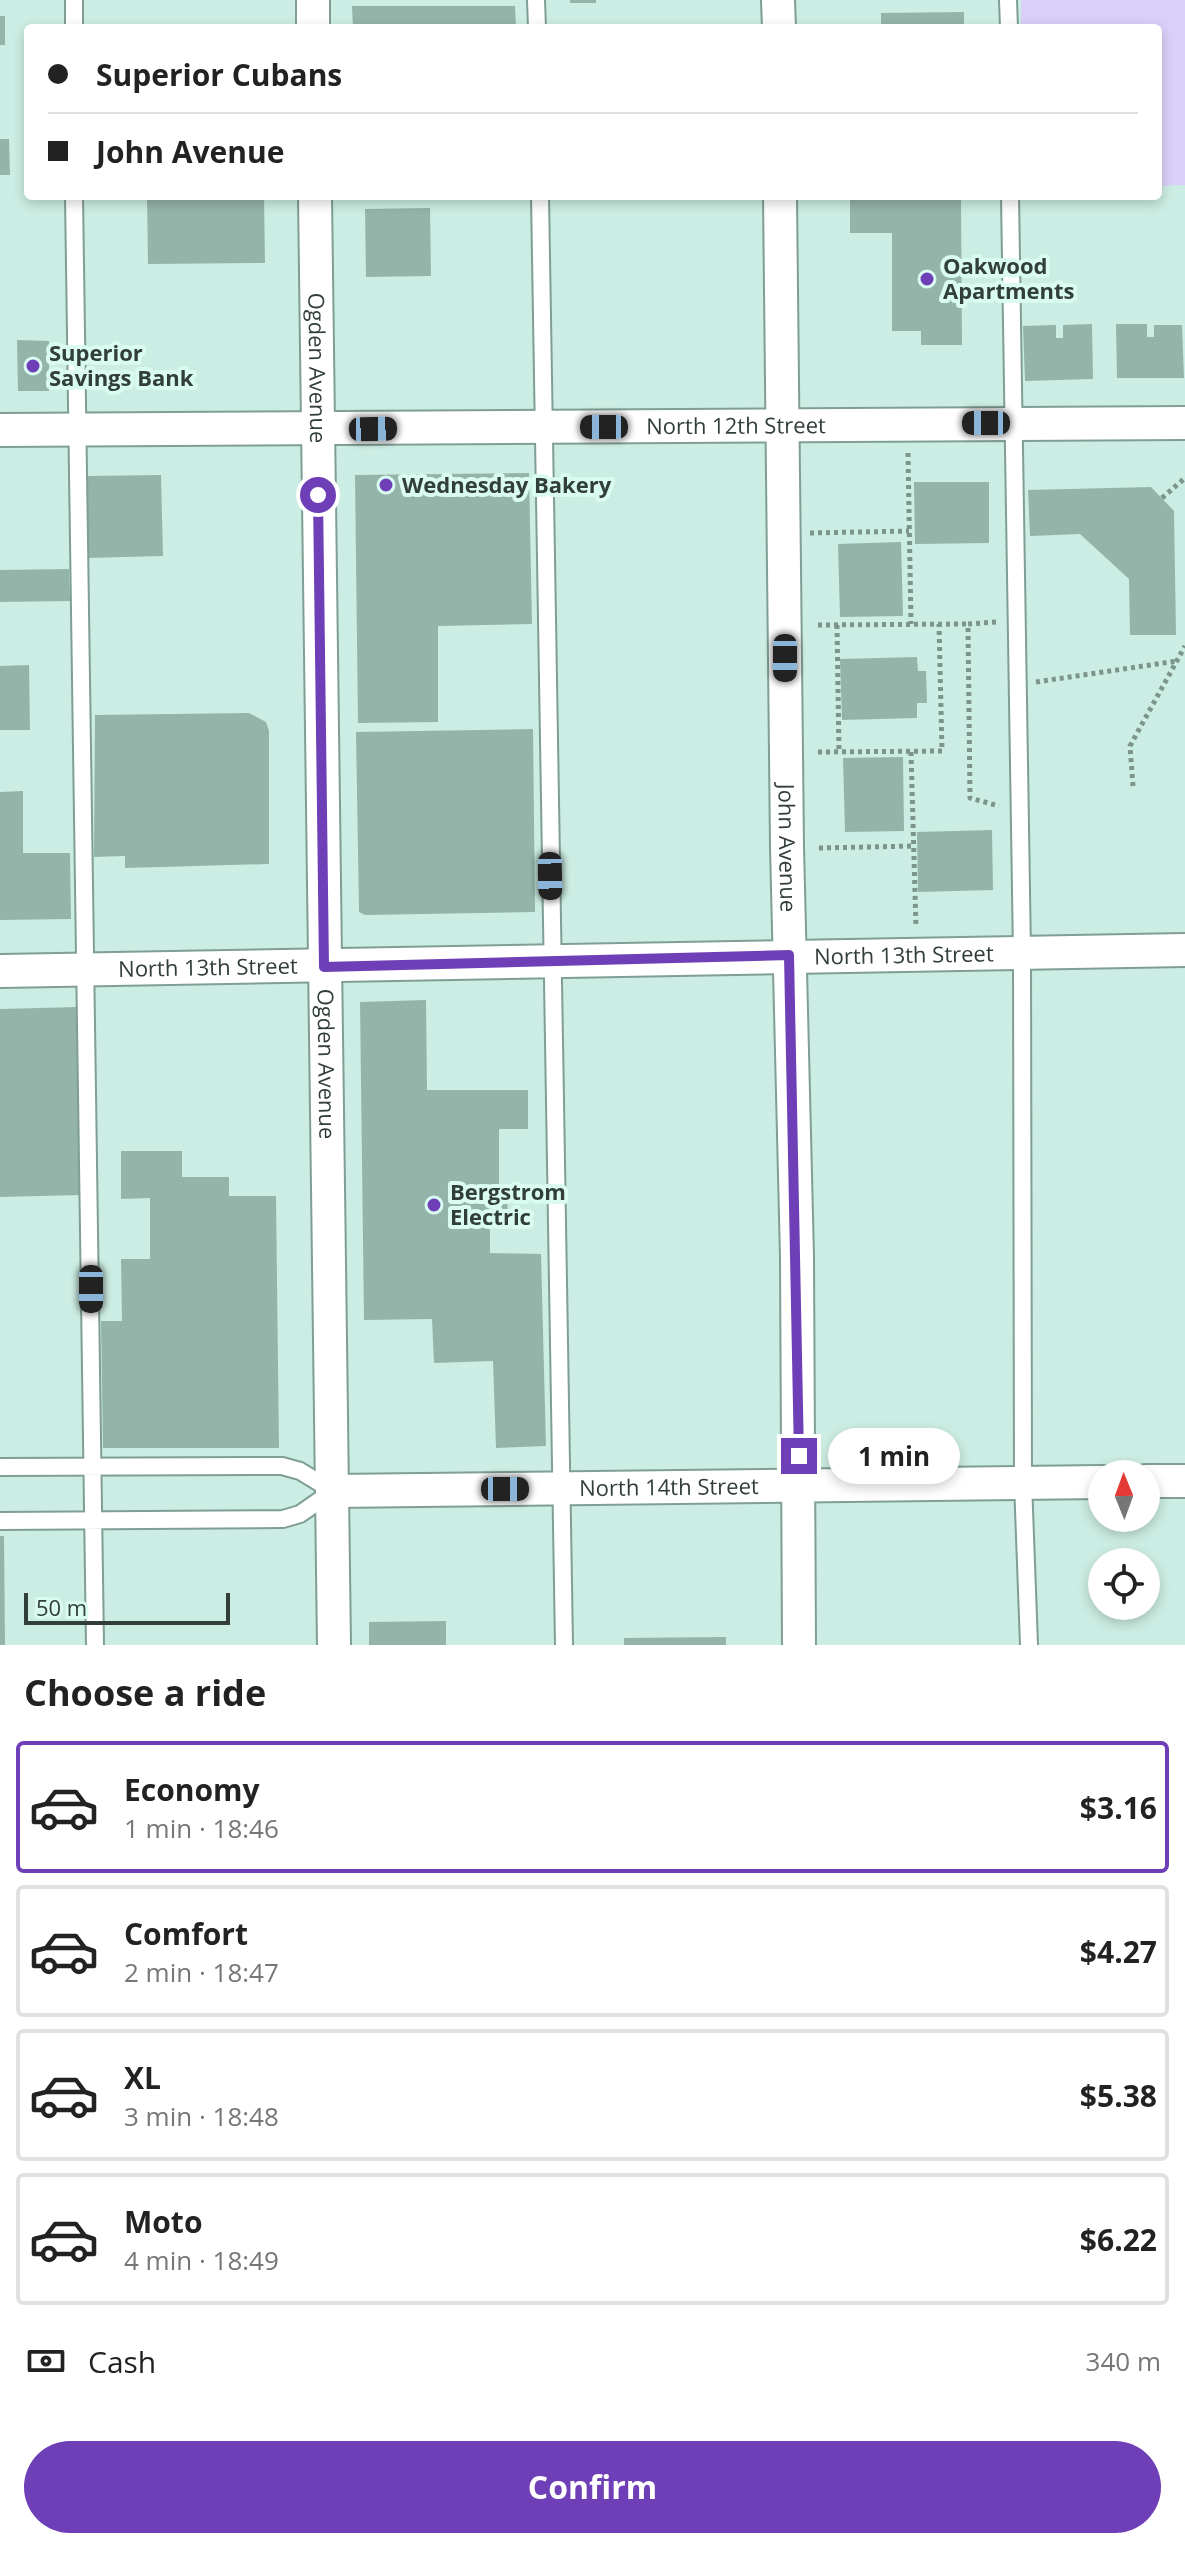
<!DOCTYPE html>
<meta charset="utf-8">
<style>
:root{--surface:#fff;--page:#f6f6f6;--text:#222;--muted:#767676;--line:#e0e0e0;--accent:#6e3fb6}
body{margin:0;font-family:"Open Sans",sans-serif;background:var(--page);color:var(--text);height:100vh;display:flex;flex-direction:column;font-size:30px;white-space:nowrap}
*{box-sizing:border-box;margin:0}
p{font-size:26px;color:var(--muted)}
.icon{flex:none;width:44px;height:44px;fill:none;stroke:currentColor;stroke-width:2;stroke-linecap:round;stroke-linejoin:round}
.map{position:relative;height:1645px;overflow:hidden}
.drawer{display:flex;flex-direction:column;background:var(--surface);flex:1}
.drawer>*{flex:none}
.top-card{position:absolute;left:24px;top:24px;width:1138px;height:176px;border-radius:8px;box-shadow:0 4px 12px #0003;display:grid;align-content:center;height:176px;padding:0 24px;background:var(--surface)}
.needle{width:52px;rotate:359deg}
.buttons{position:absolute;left:1088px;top:1460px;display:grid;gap:16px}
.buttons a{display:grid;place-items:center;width:72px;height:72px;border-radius:50%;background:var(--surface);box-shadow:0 4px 12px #0003;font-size:40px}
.scale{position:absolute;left:24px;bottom:20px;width:206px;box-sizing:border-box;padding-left:8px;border:4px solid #313e3a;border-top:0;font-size:22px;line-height:28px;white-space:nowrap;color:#313e3a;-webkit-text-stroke:6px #d9fbf0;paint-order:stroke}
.end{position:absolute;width:36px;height:36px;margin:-18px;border:10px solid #6e3fb6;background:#fff;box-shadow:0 0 0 4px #fff}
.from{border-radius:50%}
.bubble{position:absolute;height:56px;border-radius:28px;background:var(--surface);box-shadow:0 4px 12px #0003;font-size:26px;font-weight:700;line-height:56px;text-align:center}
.car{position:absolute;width:24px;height:48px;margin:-24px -12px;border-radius:10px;box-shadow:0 0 6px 2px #0007;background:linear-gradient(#222 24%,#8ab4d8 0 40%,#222 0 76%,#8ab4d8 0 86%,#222 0)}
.top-card b{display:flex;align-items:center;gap:28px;height:76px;font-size:30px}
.top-card b+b{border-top:2px solid var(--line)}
.top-card i{width:20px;height:20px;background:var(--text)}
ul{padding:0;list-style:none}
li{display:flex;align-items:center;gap:24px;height:132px;margin:0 16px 12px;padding:0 8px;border:4px solid var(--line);border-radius:8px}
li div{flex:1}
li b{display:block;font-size:30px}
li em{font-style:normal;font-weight:700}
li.selected{border-color:var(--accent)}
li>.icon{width:72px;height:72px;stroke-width:1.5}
h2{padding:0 24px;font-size:36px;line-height:96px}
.pay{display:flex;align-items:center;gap:20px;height:88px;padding:0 24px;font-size:30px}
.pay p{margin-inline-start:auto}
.cta{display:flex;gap:16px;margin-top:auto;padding:16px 24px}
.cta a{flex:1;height:92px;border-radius:48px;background:var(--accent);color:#fff;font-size:32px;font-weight:700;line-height:92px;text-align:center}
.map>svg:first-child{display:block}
.green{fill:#dacff8}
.building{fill:#94b4a9}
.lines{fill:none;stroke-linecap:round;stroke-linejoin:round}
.lane-casing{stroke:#7f9e95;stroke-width:20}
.street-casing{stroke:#7f9e95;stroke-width:36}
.path{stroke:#7d948d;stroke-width:5;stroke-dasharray:4 4;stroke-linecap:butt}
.lane{stroke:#fff;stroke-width:16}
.street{stroke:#fff;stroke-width:32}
.route{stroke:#6e3fb6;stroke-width:10}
.poi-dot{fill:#6e3fb6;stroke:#d9fbf0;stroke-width:3}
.labels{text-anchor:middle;stroke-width:8;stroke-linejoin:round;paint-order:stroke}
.poi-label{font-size:22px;font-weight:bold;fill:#313e3a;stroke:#d9fbf0;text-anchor:start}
.street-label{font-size:22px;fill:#313e3a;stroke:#d9fbf0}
</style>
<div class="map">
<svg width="1185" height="1645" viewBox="0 0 1185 1645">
<rect width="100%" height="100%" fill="#ccede3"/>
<!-- green -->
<path class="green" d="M 1021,0 L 1185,0 L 1185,185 L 1158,186 L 1158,28 L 1021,28 Z"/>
<!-- building -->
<path class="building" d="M 570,0 L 596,0 L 596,3 L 570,3 Z
M 352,6 L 515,6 L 516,28 L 353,28 Z
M 964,12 L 964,28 L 881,28 L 881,13 Z
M 0,16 L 5,16 L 5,45 L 0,45 Z
M 0,139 L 9,139 L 10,175 L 0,175 Z
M 147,196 L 264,196 L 265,263 L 148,264 Z
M 354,196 L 414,196 L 414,199 L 354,199 Z
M 850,196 L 961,196 L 962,345 L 921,345 L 921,331 L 892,331 L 892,233 L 850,233 Z
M 430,208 L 431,276 L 366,277 L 365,209 Z
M 1092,324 L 1093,379 L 1025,381 L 1023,326 L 1056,325 L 1056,338 L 1063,338 L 1063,325 Z
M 1116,324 L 1147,324 L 1147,337 L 1154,337 L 1154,325 L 1182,325 L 1184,378 L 1117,378 Z
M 17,340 L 49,341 L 49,391 L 18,391 Z
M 529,473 L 532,624 L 438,626 L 438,722 L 358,723 L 355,475 Z
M 161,475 L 163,556 L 86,558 L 87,476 Z
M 914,482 L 989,482 L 989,543 L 915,544 Z
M 1151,487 L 1174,511 L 1176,635 L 1130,635 L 1129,579 L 1080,534 L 1030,536 L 1028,490 Z
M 901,542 L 903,616 L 840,617 L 838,544 Z
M 69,569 L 70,601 L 0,602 L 0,570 Z
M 917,657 L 918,671 L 926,671 L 927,703 L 917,703 L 917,718 L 842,720 L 840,659 Z
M 29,665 L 30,730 L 0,730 L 0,666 Z
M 249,713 L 266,722 L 269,731 L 269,864 L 125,868 L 125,856 L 94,857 L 95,715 Z
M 533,729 L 535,912 L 365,915 L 359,912 L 356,732 Z
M 903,757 L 904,831 L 845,832 L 843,758 Z
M 23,791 L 23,853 L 70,853 L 71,919 L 0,920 L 0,792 Z
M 992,830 L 993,890 L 918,892 L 917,832 Z
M 426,1000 L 427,1090 L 528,1090 L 528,1129 L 499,1129 L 499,1190 L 507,1190 L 508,1220 L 490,1220 L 490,1253 L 541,1254 L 546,1446 L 496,1448 L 493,1361 L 434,1363 L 432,1319 L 364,1320 L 360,1002 Z
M 77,1007 L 81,1195 L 0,1197 L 0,1009 Z
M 121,1151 L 182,1151 L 182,1177 L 229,1177 L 229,1196 L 276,1196 L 279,1448 L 103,1448 L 101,1321 L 122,1321 L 121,1259 L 150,1259 L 150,1198 L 121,1199 Z
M 0,1536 L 4,1536 L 5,1645 L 0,1645 Z
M 446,1621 L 446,1645 L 369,1645 L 369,1622 Z
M 726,1637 L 726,1645 L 624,1645 L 624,1638 Z"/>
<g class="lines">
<defs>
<path id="lane" d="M 74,0 L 74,28
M 536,0 L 537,28
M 1008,0 L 1009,28
M 74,196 L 95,1645
M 540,196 L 564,1645
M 1010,196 L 1022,953 L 1023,1482 L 1029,1645
M 0,1467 L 282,1466 L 300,1471 L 333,1491 L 300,1514 L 283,1519 L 0,1521"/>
<g id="street">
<path d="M 313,0 L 313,28"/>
<path d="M 778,0 L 779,28"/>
<path id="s1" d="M 315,196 L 334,1645"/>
<path id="s2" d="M 780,196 L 787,847 L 797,1257 L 799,1645"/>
<path id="s3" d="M 0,430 L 1185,423"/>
<path id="s4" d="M 0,971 L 1185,950"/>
<path d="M 1146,1481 L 1185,1481"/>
<path id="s5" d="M 333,1491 L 1102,1482"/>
</g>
</defs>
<!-- lane casing -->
<use href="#lane" class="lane-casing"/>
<!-- street casing -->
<use href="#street" class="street-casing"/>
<!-- path -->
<path class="path" d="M 908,453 L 911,624
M 1162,498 L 1185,478
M 810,533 L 909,531
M 996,622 L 968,624 L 970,798 L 999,806
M 818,625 L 968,624
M 837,625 L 839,752
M 1036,682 L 1177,661
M 818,752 L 942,751 L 939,624
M 911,752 L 916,927
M 1133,786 L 1130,746 L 1185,646
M 819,848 L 913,846"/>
<!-- lane -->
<use href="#lane" class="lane"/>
<!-- street -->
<use href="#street" class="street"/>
</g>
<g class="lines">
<!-- route -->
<path class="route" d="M 318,495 L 324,967 L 789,955 L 799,1456"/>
</g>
<!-- markers -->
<g class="poi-dot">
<circle cx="927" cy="279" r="8"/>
<circle cx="33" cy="366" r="8"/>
<circle cx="386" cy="485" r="8"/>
<circle cx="434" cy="1205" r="8"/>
</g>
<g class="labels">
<!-- poi labels -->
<g class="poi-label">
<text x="943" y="274">Oakwood<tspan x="943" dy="25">Apartments</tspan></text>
<text x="49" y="361">Superior<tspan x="49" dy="25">Savings Bank</tspan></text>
<text x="402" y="493">Wednesday Bakery</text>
<text x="450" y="1200">Bergstrom<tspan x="450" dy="25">Electric</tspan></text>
</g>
<!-- street labels -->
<g class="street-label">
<text dy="8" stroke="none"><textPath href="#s1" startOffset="172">Ogden Avenue</textPath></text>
<text dy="8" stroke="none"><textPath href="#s3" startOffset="736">North 12th Street</textPath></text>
<text dy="8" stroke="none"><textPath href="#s2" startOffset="652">John Avenue</textPath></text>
<text dy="8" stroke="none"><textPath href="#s4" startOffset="904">North 13th Street</textPath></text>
<text dy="8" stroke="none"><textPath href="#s4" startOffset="208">North 13th Street</textPath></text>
<text dy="8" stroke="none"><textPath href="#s1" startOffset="868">Ogden Avenue</textPath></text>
<text dy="8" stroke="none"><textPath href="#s5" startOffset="336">North 14th Street</textPath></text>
</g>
</g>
</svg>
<div class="buttons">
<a><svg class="needle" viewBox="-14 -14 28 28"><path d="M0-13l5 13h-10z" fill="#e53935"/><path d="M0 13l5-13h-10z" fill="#767676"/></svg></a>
<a><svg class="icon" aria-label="locate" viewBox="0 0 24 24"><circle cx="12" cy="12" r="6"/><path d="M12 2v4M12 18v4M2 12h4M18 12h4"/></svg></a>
</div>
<div class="scale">50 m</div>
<i class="end from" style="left:318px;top:495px"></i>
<i class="end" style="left:799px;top:1456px"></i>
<div class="bubble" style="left:828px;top:1428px;width:132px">1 min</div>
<i class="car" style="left:986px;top:423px;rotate:270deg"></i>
<i class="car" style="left:604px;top:427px;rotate:270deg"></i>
<i class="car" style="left:373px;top:429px;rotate:89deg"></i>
<i class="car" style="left:785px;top:658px;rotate:180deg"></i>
<i class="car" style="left:550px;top:876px;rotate:179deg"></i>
<i class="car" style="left:91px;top:1289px;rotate:180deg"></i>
<i class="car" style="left:505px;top:1489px;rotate:90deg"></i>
<div class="top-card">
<b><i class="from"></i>Superior Cubans</b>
<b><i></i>John Avenue</b>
</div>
</div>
<section class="drawer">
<h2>Choose a ride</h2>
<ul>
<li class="selected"><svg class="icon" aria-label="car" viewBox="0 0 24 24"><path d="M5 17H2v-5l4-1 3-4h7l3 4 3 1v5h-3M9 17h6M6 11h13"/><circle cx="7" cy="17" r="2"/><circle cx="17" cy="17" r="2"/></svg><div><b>Economy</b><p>1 min · 18:46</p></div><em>$3.16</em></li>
<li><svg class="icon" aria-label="car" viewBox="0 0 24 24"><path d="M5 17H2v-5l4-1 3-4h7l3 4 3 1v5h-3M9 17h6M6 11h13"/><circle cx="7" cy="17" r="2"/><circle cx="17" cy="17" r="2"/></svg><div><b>Comfort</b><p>2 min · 18:47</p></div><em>$4.27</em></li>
<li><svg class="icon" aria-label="car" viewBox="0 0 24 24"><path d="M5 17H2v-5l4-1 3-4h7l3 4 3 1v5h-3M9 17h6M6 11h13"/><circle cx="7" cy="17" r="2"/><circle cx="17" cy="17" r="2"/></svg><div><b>XL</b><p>3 min · 18:48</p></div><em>$5.38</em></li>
<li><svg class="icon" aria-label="car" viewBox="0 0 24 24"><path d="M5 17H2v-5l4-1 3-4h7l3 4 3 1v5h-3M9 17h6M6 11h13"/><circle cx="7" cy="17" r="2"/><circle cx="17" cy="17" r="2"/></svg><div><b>Moto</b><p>4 min · 18:49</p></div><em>$6.22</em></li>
</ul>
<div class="pay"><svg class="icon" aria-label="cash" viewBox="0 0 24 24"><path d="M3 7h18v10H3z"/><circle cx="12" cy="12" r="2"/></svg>Cash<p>340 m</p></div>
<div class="cta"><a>Confirm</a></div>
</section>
